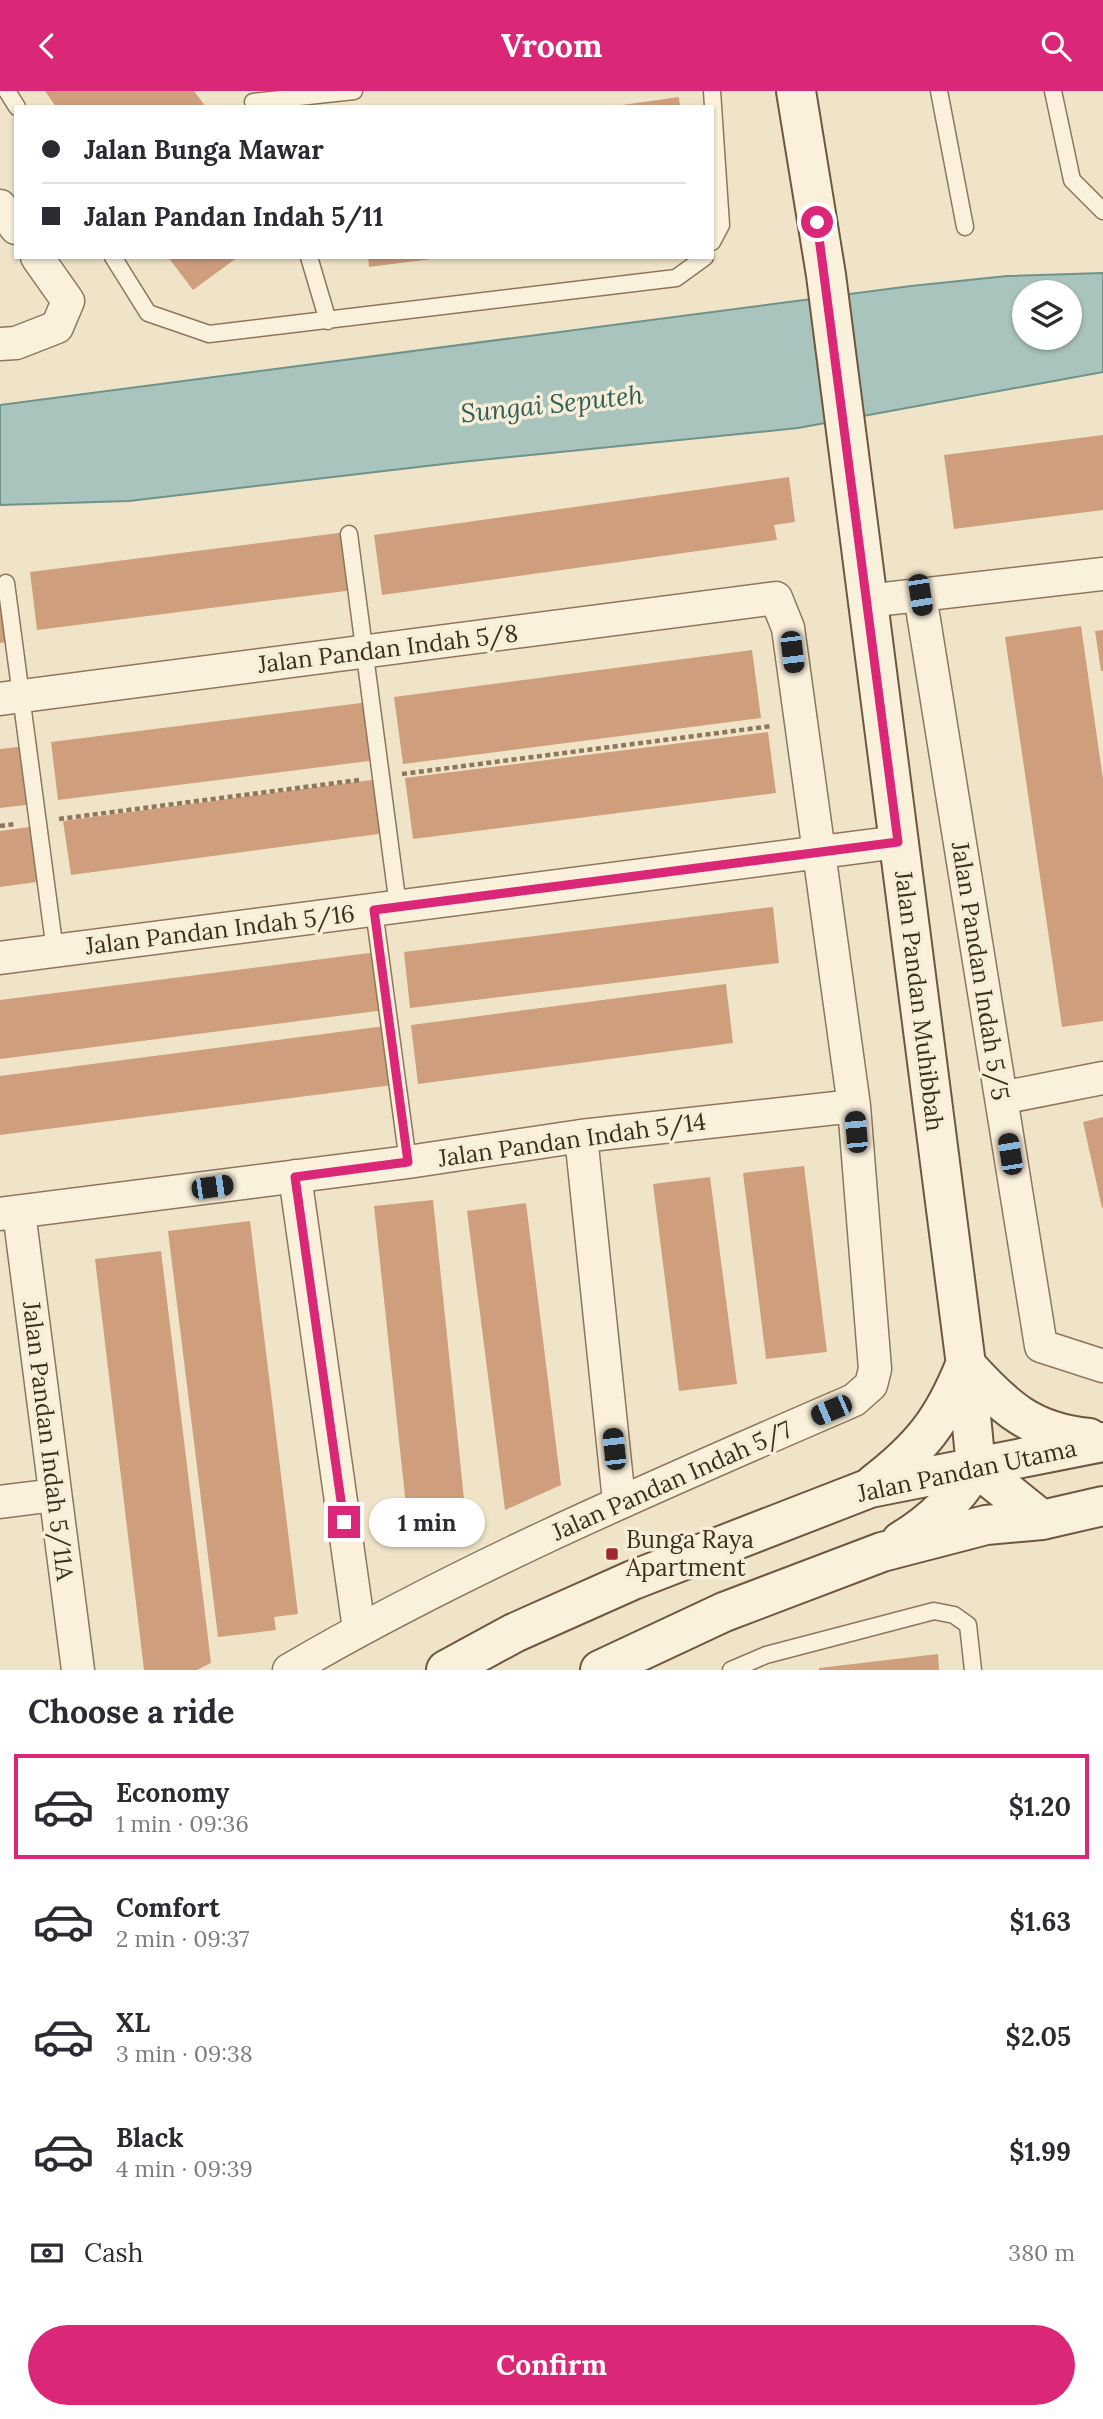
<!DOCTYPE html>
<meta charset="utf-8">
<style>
:root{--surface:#fff;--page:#f7f7f7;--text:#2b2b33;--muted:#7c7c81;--line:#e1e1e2;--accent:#db2777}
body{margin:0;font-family:Lora,serif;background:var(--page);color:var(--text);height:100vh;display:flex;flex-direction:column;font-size:26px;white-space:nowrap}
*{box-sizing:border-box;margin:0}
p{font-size:23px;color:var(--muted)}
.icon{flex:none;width:38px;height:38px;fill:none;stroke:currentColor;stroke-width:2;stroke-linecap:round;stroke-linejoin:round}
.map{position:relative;height:1579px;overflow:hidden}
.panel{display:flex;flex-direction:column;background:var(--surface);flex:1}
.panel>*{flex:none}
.guide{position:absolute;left:14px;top:14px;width:700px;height:154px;border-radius:0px;box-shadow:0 2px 5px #0004;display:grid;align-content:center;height:154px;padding:0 28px;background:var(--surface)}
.controls{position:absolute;left:1012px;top:189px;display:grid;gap:14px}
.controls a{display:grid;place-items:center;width:70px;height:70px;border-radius:50%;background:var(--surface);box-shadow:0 2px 5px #0004;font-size:35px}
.end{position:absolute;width:32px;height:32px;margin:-16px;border:9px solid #db2777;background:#fff;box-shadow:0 0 0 4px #fff}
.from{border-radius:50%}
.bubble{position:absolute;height:49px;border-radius:24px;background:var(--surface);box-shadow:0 2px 5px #0004;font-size:23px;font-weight:800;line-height:49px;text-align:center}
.car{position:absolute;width:21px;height:42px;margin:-21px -10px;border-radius:9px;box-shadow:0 0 5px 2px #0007;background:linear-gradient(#222 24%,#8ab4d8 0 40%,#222 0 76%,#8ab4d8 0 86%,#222 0)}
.guide b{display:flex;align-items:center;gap:24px;height:66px;font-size:26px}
.guide b+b{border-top:2px solid var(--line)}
.guide i{width:18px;height:18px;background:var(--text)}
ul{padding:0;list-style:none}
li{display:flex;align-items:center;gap:21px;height:105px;margin:0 14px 10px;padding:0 14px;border:4px solid transparent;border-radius:0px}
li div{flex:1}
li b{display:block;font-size:26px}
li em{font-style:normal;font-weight:800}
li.current{border-color:var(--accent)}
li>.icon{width:63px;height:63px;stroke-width:1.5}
h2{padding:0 28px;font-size:32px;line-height:84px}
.pay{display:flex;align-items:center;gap:18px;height:77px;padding:0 28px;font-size:26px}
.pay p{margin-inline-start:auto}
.primary-button{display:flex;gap:14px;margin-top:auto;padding:14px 28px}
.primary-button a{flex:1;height:80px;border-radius:42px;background:var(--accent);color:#fff;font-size:28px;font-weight:800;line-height:80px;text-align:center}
header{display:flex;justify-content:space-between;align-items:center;height:91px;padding:0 28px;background:var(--accent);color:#fff;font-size:32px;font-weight:800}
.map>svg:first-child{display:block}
.water{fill:#a9c4bc;stroke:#6f938a;stroke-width:2;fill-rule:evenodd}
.building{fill:#cf9f7d}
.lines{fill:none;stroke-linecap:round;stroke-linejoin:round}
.lane-casing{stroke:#8d765c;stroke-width:19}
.street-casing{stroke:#8d765c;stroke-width:35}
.secondary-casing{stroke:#6f573f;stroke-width:42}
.path{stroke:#8d765c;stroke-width:4.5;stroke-dasharray:5 3.5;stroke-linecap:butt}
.lane{stroke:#faf1dc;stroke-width:16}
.street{stroke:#faf1dc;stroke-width:32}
.secondary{stroke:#faf1dc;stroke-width:38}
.route{stroke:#db2777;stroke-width:9}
.poi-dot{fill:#9e2a2b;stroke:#f7eed8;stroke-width:2.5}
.labels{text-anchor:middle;stroke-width:7;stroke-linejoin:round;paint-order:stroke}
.street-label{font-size:24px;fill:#3d2e20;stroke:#f7eed8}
.poi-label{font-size:24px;fill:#3d2e20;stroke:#f7eed8;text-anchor:start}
.water-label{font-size:26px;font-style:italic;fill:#2f5d5a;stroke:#f7eed8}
</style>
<header><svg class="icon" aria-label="back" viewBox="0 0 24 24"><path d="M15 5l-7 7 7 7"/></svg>Vroom<svg class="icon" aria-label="search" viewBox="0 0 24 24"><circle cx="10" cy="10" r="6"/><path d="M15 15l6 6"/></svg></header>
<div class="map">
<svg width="1103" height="1579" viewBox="0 0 1103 1579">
<rect width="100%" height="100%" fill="#f0e4c8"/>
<!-- water -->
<path class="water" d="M 1103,182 L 1103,281 L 798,337 L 461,371 L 129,410 L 0,414 L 0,314 L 911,195 L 1007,185 ZM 1024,201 L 1069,201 L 1069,247 L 1024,247 Z"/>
<!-- building -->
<path class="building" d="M 45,0 L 194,0 L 206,16 L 56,16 Z
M 679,6 L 680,16 L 622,16 L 622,14 Z
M 168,166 L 238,166 L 193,199 Z
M 368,166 L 431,166 L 431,168 L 369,176 Z
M 1103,344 L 1103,419 L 954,438 L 944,364 Z
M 789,386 L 795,431 L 774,434 L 777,449 L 382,504 L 374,444 Z
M 346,441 L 354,499 L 37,539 L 30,481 Z
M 0,484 L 10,551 L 0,552 Z
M 1081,535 L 1103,688 L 1103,930 L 1062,936 L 1005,546 Z
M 1103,539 L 1103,580 L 1101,580 L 1095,540 Z
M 752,559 L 761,627 L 403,673 L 394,606 Z
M 369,611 L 377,669 L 58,709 L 51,651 Z
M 768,641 L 776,702 L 413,748 L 405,687 Z
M 26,655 L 34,713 L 0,717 L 0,658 Z
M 379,688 L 386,742 L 71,784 L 63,730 Z
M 36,735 L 44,790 L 0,796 L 0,740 Z
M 773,816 L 779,872 L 410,917 L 404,861 Z
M 377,861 L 385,919 L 0,968 L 0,909 Z
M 726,893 L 733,952 L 418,993 L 411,934 Z
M 385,935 L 393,994 L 0,1044 L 0,985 Z
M 1103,1026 L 1103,1117 L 1102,1117 L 1083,1031 Z
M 804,1075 L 827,1261 L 766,1268 L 743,1082 Z
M 710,1086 L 737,1293 L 679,1300 L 653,1093 Z
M 433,1109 L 465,1418 L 407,1424 L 374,1115 Z
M 526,1112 L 561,1394 L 505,1419 L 467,1120 Z
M 250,1130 L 298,1523 L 274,1526 L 276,1539 L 218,1546 L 168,1140 Z
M 161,1160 L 211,1572 L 197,1579 L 144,1579 L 95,1168 Z
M 938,1563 L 939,1579 L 819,1579 L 819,1577 Z"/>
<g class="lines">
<defs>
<path id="lane" d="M 7,0 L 17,16
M 939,0 L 965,136
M 1053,0 L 1072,89 L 1103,120
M 253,11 L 354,0
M 712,151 L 721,134 L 712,0
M 113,166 L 148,222 L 209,243 L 676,187 L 705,166
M 309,166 L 328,230
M 349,443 L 398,815
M 6,492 L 55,860
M 374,819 L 408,1071
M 731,1579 L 766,1564 L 934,1520 L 954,1524 L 968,1534 L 973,1579"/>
<path id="street" d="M 0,115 L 16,137
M 0,253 L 16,252 L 57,236 L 68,210 L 37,166
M 920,504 L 1041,1255 L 1103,1275
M 867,510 L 1103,483
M 0,608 L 776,507 L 788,537 L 854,1015 L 875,1278 L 871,1294 L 854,1309 C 663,1392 469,1474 289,1579
M 0,867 L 898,751
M 1001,1007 L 1103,987
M 581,1045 L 619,1410
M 295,1085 L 359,1538
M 19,1121 L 78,1579
M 0,1123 L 408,1071 L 581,1045 L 854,1015
M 0,1411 L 55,1404"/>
<path id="secondary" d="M 796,0 L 826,184 L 966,1274 L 976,1376
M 966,1274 C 1004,1316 1030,1341 1089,1347
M 976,1376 L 1042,1429
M 874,1393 C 921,1357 943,1329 965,1274
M 901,1450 C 931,1432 958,1406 976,1376
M 446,1579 L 514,1542 L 633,1489 L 870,1397 L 1103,1351
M 600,1579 L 724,1521 L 882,1461 L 986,1434 L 1042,1429 L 1103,1415"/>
</defs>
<!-- lane casing -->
<use href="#lane" class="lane-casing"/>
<!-- street casing -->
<use href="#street" class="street-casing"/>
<!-- secondary casing -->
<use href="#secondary" class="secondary-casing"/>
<!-- path -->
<path class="path" d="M 402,683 L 772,635
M 59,728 L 359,689
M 0,735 L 15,733"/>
<!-- lane -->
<use href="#lane" class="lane"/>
<!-- street -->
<use href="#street" class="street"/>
<!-- secondary -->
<use href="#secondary" class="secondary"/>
</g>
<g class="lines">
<!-- route -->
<path class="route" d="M 344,1431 L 295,1086 L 408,1071 L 374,819 L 898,751 L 817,131"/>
</g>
<!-- markers -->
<rect class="poi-dot" x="605" y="1456" width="14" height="14" rx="3.5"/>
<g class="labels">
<!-- street labels -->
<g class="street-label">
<text transform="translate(388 558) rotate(-7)" y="8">Jalan Pandan Indah 5/8</text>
<text transform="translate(220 839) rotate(-7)" y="8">Jalan Pandan Indah 5/16</text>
<text transform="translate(980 880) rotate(81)" y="8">Jalan Pandan Indah 5/5</text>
<text transform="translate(919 910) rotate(83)" y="8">Jalan Pandan Muhibbah</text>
<text transform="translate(572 1049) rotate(-8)" y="8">Jalan Pandan Indah 5/14</text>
<text transform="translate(48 1350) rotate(83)" y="8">Jalan Pandan Indah 5/11A</text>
<text transform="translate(967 1380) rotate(-12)" y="8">Jalan Pandan Utama</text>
<text transform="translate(672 1390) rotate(-24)" y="8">Jalan Pandan Indah 5/7</text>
</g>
<!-- poi labels -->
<g class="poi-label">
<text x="626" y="1457">Bunga Raya<tspan x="626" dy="28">Apartment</tspan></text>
</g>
<!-- water labels -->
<g class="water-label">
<text transform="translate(552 313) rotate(-6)" y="9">Sungai Seputeh</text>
</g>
</g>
</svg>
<div class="controls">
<a><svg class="icon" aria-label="layers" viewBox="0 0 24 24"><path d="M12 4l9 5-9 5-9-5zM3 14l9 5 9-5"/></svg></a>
</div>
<i class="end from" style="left:817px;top:131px"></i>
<i class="end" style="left:344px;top:1431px"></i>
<div class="bubble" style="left:369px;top:1407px;width:116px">1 min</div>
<i class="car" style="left:920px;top:504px;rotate:171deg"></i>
<i class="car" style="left:792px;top:561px;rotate:173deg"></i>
<i class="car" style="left:856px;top:1041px;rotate:355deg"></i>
<i class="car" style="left:1010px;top:1063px;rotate:351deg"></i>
<i class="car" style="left:212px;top:1096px;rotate:82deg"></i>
<i class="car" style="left:831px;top:1319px;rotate:247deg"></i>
<i class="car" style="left:614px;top:1358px;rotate:354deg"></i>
<div class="guide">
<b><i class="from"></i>Jalan Bunga Mawar</b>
<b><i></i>Jalan Pandan Indah 5/11</b>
</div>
</div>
<section class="panel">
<h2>Choose a ride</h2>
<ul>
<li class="current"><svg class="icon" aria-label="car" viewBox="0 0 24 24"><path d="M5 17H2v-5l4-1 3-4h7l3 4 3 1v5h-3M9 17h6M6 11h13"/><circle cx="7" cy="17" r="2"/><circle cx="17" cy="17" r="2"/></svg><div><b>Economy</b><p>1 min · 09:36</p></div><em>$1.20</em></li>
<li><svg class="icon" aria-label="car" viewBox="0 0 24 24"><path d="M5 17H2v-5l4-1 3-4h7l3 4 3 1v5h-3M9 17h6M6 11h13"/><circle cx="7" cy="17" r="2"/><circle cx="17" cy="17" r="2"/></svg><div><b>Comfort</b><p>2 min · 09:37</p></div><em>$1.63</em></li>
<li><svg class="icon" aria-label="car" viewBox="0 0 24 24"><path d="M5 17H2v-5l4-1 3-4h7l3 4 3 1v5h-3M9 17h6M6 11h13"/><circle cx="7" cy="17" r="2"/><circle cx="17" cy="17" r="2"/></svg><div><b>XL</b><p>3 min · 09:38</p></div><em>$2.05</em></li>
<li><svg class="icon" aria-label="car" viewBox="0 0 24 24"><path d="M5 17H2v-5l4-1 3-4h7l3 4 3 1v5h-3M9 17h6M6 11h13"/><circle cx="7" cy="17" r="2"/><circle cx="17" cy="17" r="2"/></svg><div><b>Black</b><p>4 min · 09:39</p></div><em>$1.99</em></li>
</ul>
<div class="pay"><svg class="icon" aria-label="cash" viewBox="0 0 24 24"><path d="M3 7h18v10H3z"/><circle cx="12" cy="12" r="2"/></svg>Cash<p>380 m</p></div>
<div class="primary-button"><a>Confirm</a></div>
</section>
